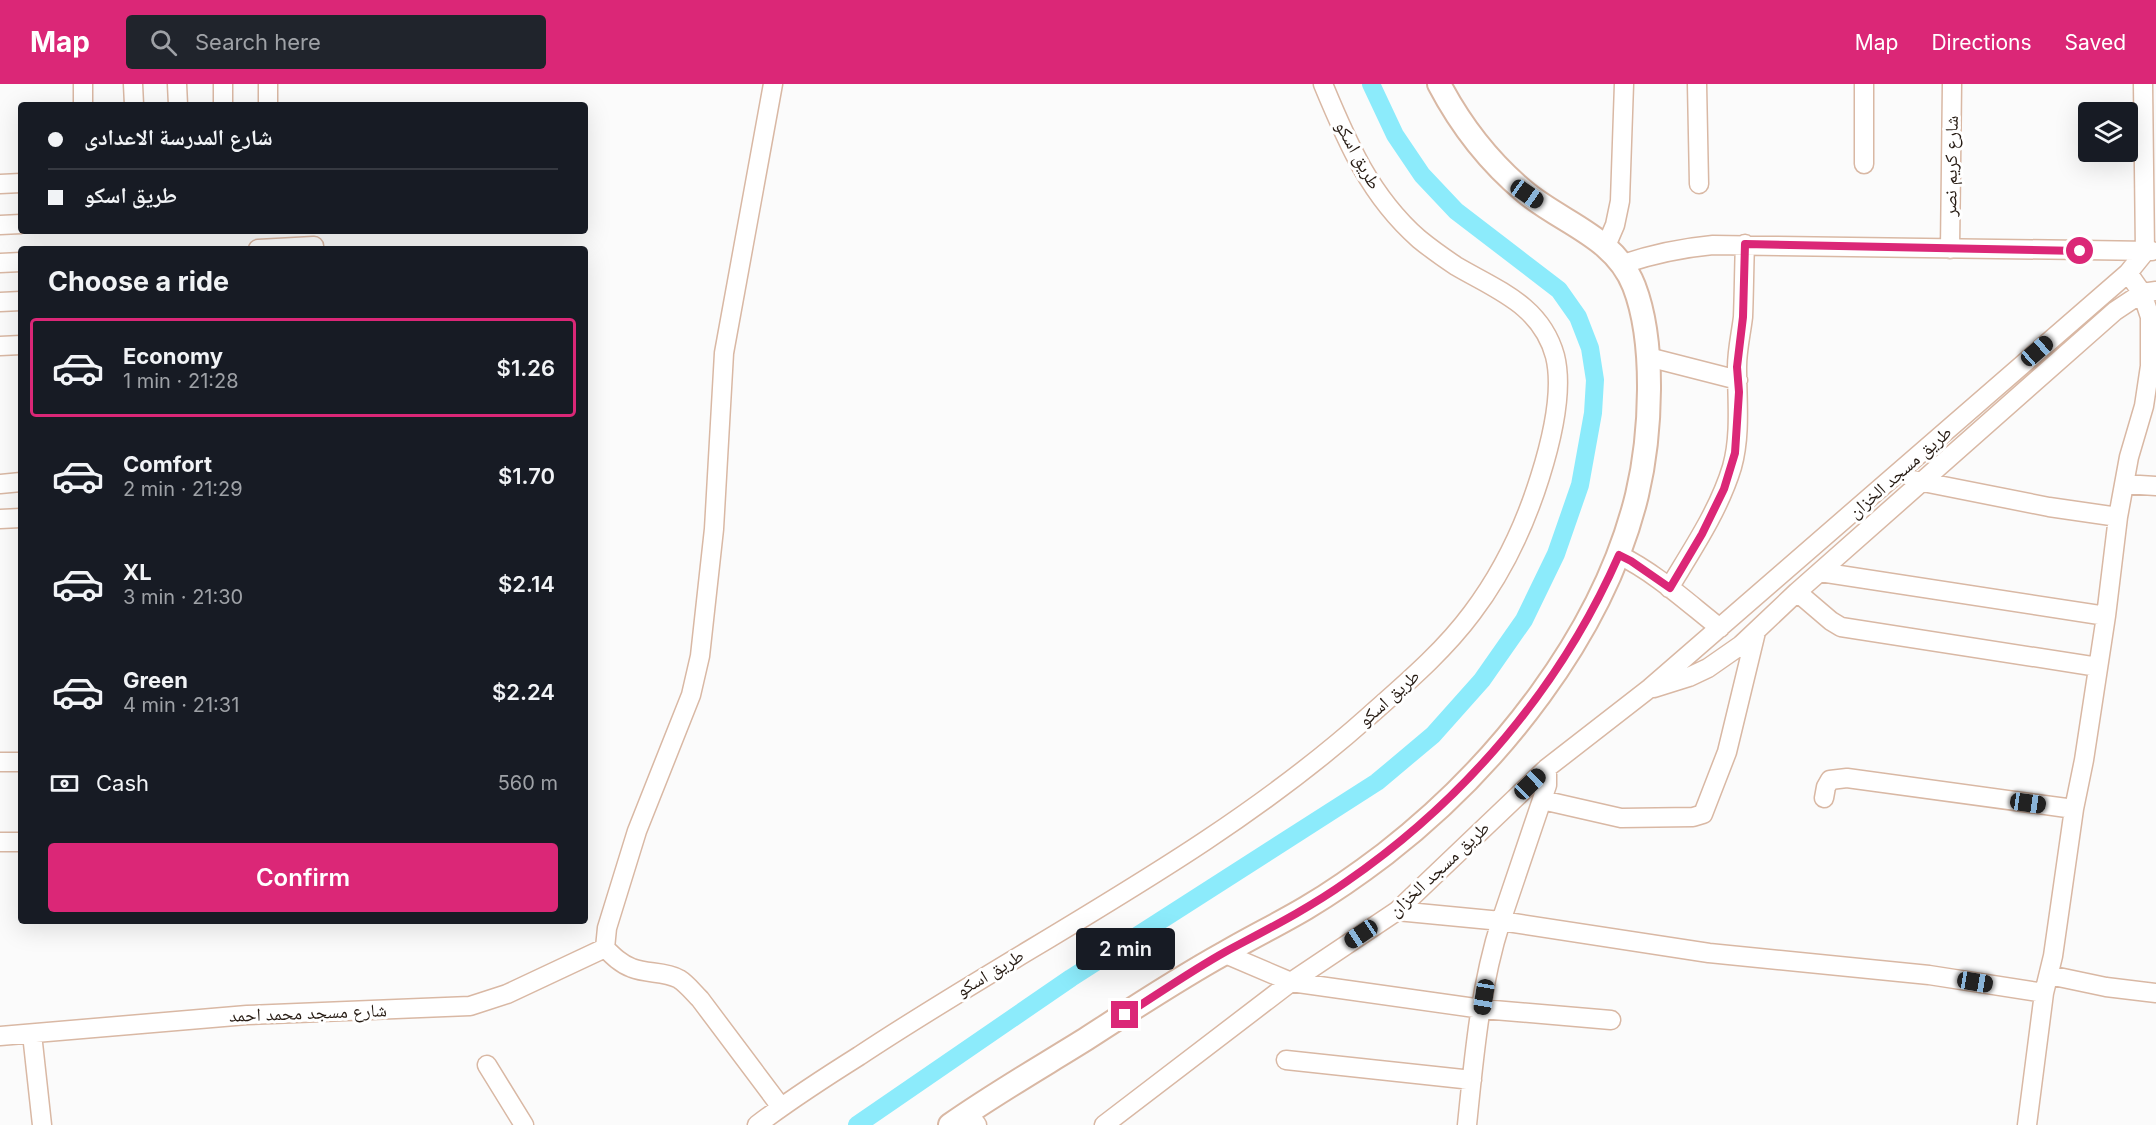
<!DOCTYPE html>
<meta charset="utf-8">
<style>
:root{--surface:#171b24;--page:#20242c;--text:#f1f3f6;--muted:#9ea1a6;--line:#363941;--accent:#db2777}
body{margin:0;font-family:Inter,"Noto Naskh Arabic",sans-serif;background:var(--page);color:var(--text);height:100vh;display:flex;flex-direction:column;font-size:22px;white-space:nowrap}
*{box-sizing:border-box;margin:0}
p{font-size:20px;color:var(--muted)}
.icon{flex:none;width:33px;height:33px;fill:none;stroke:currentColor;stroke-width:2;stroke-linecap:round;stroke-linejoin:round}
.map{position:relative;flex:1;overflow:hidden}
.details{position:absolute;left:18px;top:162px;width:570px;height:678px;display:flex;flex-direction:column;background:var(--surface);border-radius:6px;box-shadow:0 6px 24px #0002}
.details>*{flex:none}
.guide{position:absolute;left:18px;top:18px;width:570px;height:132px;border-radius:6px;box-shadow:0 6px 24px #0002;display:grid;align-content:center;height:132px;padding:0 30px;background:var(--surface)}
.buttons{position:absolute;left:2078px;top:18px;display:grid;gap:12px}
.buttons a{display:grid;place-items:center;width:60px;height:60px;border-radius:6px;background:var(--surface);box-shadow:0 6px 24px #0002;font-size:30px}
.end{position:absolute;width:27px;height:27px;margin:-14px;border:8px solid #db2777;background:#fff;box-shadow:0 0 0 3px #fff}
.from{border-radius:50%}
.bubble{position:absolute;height:42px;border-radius:6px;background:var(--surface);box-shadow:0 6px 24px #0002;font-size:20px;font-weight:600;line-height:42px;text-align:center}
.car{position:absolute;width:18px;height:36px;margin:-18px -9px;border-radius:8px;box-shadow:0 0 4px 2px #0007;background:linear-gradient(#222 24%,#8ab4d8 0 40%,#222 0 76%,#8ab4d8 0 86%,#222 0)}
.guide b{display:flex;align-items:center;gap:21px;height:57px;font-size:22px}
.guide b+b{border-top:2px solid var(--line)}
.guide i{width:15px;height:15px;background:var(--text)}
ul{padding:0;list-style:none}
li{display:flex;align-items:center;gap:18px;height:99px;margin:0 12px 9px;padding:0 18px;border:3px solid transparent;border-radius:6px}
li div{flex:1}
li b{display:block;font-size:22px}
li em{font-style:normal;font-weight:600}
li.on{border-color:var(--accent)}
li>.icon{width:54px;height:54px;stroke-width:1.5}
h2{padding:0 30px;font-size:27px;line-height:72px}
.pay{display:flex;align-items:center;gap:15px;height:66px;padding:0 30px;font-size:22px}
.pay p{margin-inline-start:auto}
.cta{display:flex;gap:12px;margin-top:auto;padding:12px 30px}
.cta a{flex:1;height:69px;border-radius:6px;background:var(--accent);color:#fff;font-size:24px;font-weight:600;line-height:69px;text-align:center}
header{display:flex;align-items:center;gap:36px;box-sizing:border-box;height:84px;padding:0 30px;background:var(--accent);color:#fff}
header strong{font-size:28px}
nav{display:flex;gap:33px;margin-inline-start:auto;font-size:21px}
.search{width:420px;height:54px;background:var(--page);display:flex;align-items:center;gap:15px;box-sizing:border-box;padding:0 21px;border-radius:6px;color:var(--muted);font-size:22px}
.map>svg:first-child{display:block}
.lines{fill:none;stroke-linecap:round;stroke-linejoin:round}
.canal{stroke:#8cebfb;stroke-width:18}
.minor-casing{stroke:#d9b8a4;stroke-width:21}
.tertiary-casing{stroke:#d9b8a4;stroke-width:26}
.minor{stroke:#fff;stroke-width:18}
.tertiary{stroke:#fff;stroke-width:22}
.route{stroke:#db2777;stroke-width:8}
.labels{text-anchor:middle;stroke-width:6;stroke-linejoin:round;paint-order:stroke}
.street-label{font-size:18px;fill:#261b13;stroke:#fff}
</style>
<header>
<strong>Map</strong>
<div class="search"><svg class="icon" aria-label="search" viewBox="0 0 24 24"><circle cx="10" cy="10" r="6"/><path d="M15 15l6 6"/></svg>Search here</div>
<nav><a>Map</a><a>Directions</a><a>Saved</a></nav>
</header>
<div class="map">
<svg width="2156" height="1041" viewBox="0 0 2156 1041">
<rect width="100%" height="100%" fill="#fbfbfb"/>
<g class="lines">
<!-- canal -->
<path class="canal" d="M 857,1041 L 1071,894 L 1377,698 L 1433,651 L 1482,596 L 1524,536 L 1556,470 L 1580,401 L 1593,329 L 1595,296 L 1590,264 L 1578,233 L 1559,206 L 1456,127 L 1422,91 L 1395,51 L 1371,0"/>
<defs>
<path id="minor" d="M 83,0 L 83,21
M 133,0 L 134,21
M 177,0 L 178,21
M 223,0 L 223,21
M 268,0 L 268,21
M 773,0 L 724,269 L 714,445 L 700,572 L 691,611 L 637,747 L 607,844 L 605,864 C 613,872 621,880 632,884 C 647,890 665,887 679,895 C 687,900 693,908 700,915 L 781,1023
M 1697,0 L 1699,100
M 1864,0 L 1864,80
M 0,100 L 21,99
M 0,141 L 21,140
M 1606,162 L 1615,141 L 1620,117 L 1624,0
M 258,165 L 314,162
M 1950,165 L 1952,0
M 0,179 L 21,178
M 1623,180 C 1653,170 1681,164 1713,161 L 2152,167
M 0,218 L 21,217
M 0,262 L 21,261
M 1648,273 L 1738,296
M 1913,396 L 2049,423 L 2118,433
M 0,400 L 21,398
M 2124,400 L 2156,402
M 0,435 L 21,434
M 1619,471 C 1656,489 1688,519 1720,544
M 1820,488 L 2106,532
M 1669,504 C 1692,466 1719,426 1732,383 C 1741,351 1737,316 1737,283 C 1737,266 1741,250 1743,233 C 1744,209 1744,185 1745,160
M 1797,508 L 1831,537 L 1841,543 L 2098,583
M 1654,604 L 1689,593 L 1708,584 L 1741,561 L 1797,508 L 2115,227 L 2142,209 L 2156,207
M 0,678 L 21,678
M 1547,684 L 1547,701 L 1501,837 L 1709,869 L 1929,891 L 2044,909 L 2053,872 L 2074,725 L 2084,676 L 2106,532 L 2118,433 L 2129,373 L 2144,322 L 2150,282 L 2150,233 L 2142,209 L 2128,189
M 1824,714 L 1826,703 L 1830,696 L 1847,694 L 2074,725
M 1542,716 L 1621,734 L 1693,733 L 1703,730 L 1727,668 L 1756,548
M 0,758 L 21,758
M 1397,827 L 1501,837 C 1480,902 1474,973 1467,1041
M 1223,869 L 1291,898 L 1482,925 L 1611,936
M 2049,891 L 2106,903 L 2156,909
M 32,950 L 42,1041
M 0,952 L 247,931 L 470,922 L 507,910 L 605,864
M 1286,976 L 1472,996
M 487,981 L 524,1041
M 968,1029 L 977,1041
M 757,1041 C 790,1016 824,994 859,972 C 1029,859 1216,769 1369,632 C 1405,600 1443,568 1472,529 C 1503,488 1525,441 1540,393 C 1551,358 1564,308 1555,272 C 1541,221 1497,206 1456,182 C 1444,174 1430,164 1419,155 C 1370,112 1347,58 1323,0
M 1104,1041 L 1291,898 L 1397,827 L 1547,684 L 1650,604 L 2128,189 L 2145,168 L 2143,0
M 2027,1041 L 2044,909"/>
<path id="tertiary" d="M 950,1041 C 994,1010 1041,983 1086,955 C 1131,926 1176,896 1223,870 C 1250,854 1279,840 1306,824 C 1333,808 1360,789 1385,770 C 1497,683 1603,551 1637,411 C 1651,352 1656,259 1634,202 C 1615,153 1562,139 1525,108 C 1489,78 1461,42 1439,0"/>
</defs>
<!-- minor casing -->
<use href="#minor" class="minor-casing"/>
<!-- tertiary casing -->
<use href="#tertiary" class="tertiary-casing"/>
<!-- minor -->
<use href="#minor" class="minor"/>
<!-- tertiary -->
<use href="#tertiary" class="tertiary"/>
</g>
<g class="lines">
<!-- route -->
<path class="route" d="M 1125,931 C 1158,910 1191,887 1225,868 C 1266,846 1308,825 1346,798 C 1465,716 1561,603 1619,471 L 1631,477 L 1670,504 L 1702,450 L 1724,405 L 1735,369 L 1739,308 L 1737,283 L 1743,233 L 1745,160 L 2080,167"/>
</g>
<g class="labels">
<!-- street labels -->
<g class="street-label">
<text transform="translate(1358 71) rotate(61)" y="6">طريق اسكو</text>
<text transform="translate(1951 82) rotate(-89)" y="6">شارع كريم نصر</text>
<text transform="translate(1900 388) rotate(-41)" y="6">طريق مسجد الخزان</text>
<text transform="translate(1389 614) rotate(-42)" y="6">طريق اسكو</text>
<text transform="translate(1439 785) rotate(-43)" y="6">طريق مسجد الخزان</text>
<text transform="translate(990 889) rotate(-31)" y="6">طريق اسكو</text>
<text transform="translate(308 929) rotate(-2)" y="6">شارع مسجد محمد احمد</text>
</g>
</g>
</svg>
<div class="buttons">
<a><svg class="icon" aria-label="layers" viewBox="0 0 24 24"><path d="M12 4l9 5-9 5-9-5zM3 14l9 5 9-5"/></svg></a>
</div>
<i class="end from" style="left:2080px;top:167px"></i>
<i class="end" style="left:1125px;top:931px"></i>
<div class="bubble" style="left:1076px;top:844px;width:99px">2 min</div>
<i class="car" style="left:1527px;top:110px;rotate:125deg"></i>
<i class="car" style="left:2037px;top:267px;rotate:49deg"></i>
<i class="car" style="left:1530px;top:700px;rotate:46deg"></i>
<i class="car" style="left:2028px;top:719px;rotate:98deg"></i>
<i class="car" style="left:1361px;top:850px;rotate:236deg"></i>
<i class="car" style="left:1975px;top:898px;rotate:99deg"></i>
<i class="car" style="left:1484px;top:913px;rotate:189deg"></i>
<div class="guide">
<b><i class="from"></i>شارع المدرسة الاعدادى</b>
<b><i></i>طريق اسكو</b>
</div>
<section class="details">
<h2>Choose a ride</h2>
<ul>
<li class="on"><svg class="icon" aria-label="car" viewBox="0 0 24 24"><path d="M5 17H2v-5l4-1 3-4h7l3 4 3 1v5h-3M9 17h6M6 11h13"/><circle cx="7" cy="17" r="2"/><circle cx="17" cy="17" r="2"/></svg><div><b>Economy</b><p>1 min · 21:28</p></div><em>$1.26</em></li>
<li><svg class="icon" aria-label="car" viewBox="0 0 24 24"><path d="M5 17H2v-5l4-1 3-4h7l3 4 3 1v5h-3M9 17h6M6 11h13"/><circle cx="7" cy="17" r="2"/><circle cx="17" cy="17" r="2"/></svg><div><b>Comfort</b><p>2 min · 21:29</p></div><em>$1.70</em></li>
<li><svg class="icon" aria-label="car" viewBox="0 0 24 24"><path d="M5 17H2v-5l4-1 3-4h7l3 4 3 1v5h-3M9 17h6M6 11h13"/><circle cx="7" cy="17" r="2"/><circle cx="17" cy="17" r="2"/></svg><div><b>XL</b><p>3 min · 21:30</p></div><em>$2.14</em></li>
<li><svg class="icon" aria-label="car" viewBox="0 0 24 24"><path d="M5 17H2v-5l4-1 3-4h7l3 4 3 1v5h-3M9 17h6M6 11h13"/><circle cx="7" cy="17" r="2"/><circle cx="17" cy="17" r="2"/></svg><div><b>Green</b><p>4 min · 21:31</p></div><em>$2.24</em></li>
</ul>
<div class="pay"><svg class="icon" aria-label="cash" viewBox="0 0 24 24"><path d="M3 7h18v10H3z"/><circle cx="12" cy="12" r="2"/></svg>Cash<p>560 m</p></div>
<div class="cta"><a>Confirm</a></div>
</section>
</div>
